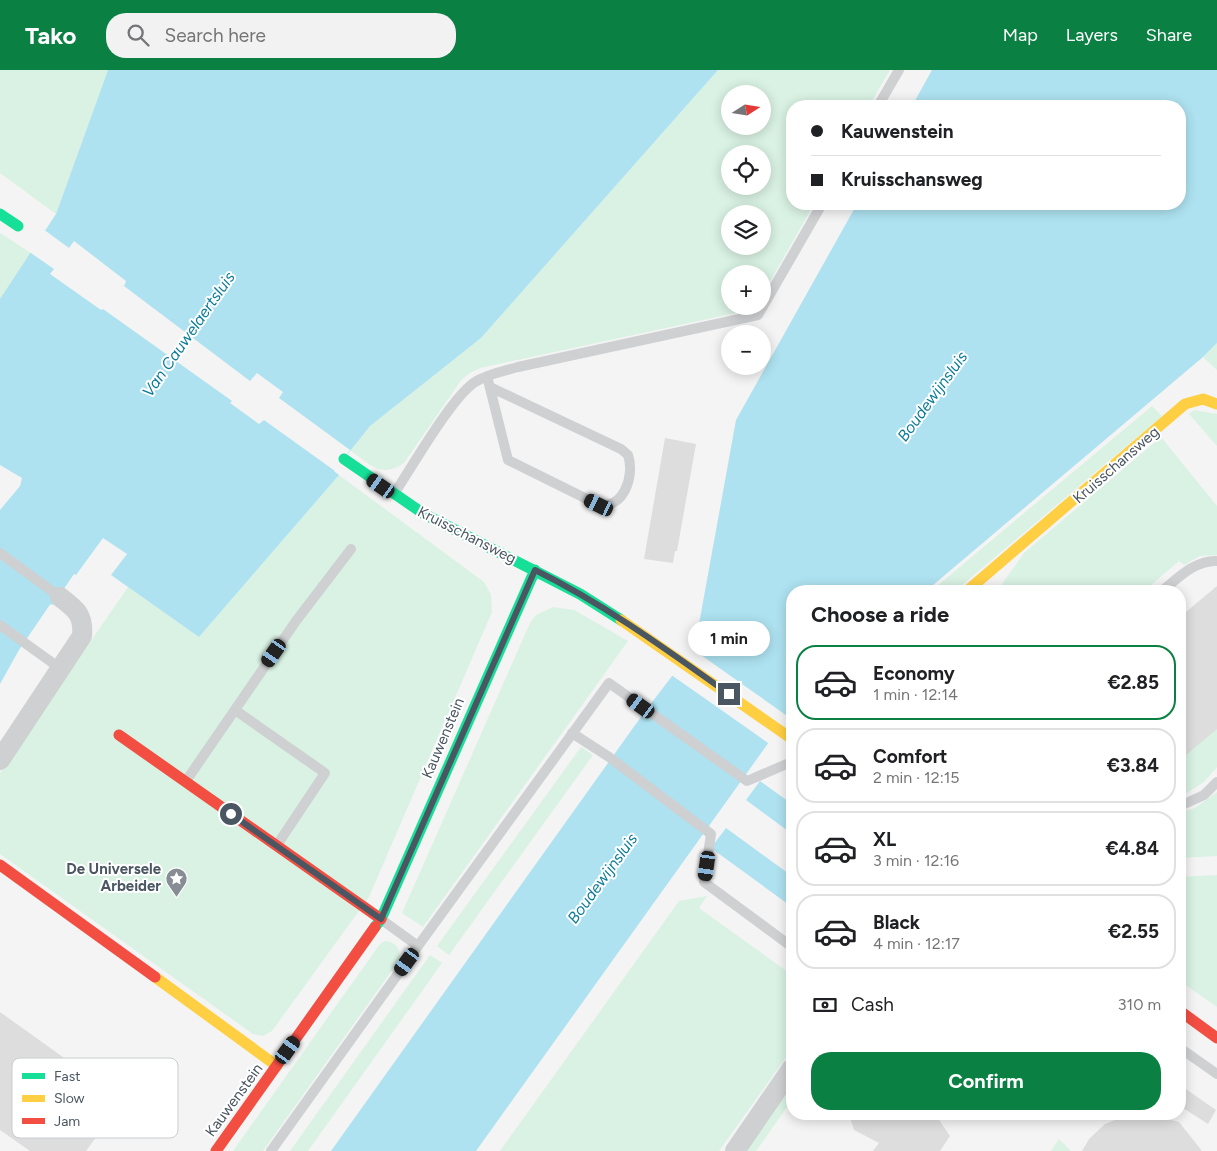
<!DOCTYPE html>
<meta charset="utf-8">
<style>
:root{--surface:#fff;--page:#f2f2f2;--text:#202124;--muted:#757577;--line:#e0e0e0;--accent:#0b8043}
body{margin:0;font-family:Figtree,sans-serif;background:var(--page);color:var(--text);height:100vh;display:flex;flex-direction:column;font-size:19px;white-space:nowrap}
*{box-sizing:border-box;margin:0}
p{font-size:16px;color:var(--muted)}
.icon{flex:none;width:28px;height:28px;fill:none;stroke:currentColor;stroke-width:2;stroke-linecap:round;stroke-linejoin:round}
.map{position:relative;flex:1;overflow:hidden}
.panel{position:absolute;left:786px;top:515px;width:400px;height:535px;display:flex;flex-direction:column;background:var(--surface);border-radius:20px;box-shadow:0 2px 12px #0003}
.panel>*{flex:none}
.guide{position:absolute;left:786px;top:30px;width:400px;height:110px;border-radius:20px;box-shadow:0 2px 12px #0003;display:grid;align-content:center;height:110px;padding:0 25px;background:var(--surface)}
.needle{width:32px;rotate:78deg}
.fabs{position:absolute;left:721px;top:15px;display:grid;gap:10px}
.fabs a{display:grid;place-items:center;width:50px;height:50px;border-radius:50%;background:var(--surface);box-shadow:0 2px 12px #0003;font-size:25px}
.end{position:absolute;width:22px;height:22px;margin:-11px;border:6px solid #4a5661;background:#fff;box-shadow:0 0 0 2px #fff}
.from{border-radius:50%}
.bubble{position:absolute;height:35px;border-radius:18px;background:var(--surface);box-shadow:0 2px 12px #0003;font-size:16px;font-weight:700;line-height:35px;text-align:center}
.car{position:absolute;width:15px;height:30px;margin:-15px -8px;border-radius:6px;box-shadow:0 0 4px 1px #0007;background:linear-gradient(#222 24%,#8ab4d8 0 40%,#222 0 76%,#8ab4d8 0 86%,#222 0)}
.guide b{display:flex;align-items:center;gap:18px;height:48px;font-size:19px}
.guide b+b{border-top:1px solid var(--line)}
.guide i{width:12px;height:12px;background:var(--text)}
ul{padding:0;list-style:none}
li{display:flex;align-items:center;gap:15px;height:75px;margin:0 10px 8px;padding:0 15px;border:2px solid var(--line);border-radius:20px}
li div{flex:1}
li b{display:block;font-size:19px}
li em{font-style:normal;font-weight:700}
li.current{border-color:var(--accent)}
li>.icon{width:45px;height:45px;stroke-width:1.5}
h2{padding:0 25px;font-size:22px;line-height:60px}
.pay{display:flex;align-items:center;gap:12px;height:55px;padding:0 25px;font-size:19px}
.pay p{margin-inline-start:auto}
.action{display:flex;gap:10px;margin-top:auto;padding:10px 25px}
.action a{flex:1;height:58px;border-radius:20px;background:var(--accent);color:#fff;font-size:20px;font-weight:700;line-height:58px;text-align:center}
header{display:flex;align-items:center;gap:30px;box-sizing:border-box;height:70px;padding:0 25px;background:var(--accent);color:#fff}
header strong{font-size:24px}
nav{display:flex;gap:28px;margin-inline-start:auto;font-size:18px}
.search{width:350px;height:45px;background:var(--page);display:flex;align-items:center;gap:12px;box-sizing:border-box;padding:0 18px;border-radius:20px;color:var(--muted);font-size:19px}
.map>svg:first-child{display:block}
.green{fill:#d9f2e3;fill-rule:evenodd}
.water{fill:#aee2f0}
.pier{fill:#f4f4f4}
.building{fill:#ddddde}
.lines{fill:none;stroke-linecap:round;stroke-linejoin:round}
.lane{stroke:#ced0d2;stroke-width:10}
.street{stroke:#ced0d2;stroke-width:20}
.fast{stroke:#16e098;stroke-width:11}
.slow{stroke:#ffcf43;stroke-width:11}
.jam{stroke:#f24e42;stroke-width:11}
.route{stroke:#4a5661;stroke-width:6}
.labels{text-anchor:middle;stroke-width:4;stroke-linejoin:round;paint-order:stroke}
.street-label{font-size:15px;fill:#4a5661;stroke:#fff}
.poi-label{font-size:15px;font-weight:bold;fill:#4a5661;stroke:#fff;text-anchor:end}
.water-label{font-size:16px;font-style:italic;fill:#0c7c9b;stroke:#fff}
.key{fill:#fff;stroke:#c9ccd0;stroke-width:1}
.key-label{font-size:14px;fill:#4a5661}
</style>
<header>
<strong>Tako</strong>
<div class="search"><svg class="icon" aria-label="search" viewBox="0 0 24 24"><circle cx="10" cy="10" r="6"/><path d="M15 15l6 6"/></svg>Search here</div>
<nav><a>Map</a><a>Layers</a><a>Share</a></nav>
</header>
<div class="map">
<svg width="1217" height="1081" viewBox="0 0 1217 1081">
<rect width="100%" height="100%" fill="#f4f4f4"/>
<!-- green -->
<path class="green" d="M 0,0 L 108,0 L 56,144 L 0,103 Z
M 718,0 L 890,0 L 869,36 L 792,36 L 792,134 L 814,134 L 763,224 L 762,204 L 730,204 L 730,236 L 756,236 L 754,239 L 480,298 L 470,303 L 462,309 L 404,393 C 380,409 370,394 350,380 L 370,356 L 481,268 ZM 730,24 L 762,24 L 762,56 L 730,56 ZM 730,84 L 762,84 L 762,116 L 730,116 ZM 730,144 L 762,144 L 762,176 L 730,176 Z
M 0,163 L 31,183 L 0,230 Z
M 1217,273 L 1217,300 L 1203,287 Z
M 1152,336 L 1162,346 L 955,521 L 931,521 Z
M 1194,340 L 1217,344 L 1217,376 L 1189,344 Z
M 1161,367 L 1217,436 L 1217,485 L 1200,486 L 1184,495 L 1179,491 L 1144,521 L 997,521 L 1024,483 Z
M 339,405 L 484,512 L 491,525 L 492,542 L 369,827 L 272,961 L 263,966 L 253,964 L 0,784 L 0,703 L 128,517 L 199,567 Z
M 553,537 L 574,540 L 628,571 L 423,857 L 402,843 L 530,553 L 536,545 Z
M 1217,646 L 1217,697 L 1204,712 L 1180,727 L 1180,676 Z
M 581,677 L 593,685 L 449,885 L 437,876 Z
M 1217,722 L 1217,786 L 1180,788 L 1180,743 L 1195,738 Z
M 1217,805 L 1217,937 L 1180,911 L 1180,807 Z
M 707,826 L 699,838 L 792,905 L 792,979 L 719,1081 L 500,1081 L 679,831 Z
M 385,871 C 396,872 403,880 398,892 L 263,1081 L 233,1081 L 380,874 Z
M 430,885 L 442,893 L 308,1081 L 290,1081 Z
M 792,1016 L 792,1030 L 756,1081 L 746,1081 Z
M 1059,1069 L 1071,1081 L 1051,1081 Z"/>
<!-- water -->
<path class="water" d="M 108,0 L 718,0 L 481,268 L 370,356 L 334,401 L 339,405 L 199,567 L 111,505 L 127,484 L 103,468 L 76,505 L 74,504 L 53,535 L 51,534 L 49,536 L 19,580 L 0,614 L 0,440 L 20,416 L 22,408 L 0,395 L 0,229 L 56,144 Z
M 932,0 L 1217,0 L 1217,273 L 1203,287 L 926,521 L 792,521 L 792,640 L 476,1081 L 331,1081 L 643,644 L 695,576 L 736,350 L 857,134 L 1180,134 L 1180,36 L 912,36 Z
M 760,711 L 792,734 L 792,764 L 746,730 Z
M 726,758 L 792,806 L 792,837 L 711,778 Z"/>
<!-- pier -->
<path class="pier" d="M 43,159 L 69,178 L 74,171 L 126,211 L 124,216 L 250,311 L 257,303 L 283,322 L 279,328 L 350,380 L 335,401 L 264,350 L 259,354 L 230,333 L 232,331 L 103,239 L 101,240 L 50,204 L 54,199 L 28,181 Z
M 691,578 L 790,648 L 771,675 L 670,604 Z"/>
<!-- building -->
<path class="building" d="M 665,368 L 696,374 L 677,481 L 675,481 L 673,493 L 644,489 Z
M 1217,516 L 1217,659 L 1180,690 L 1180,547 Z
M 0,942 L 123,1030 L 86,1081 L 30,1081 L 0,1060 Z
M 1180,1015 L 1216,1040 L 1208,1054 L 1180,1036 Z
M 849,1044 L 935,1044 L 950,1066 L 940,1081 L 873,1081 L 879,1073 L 854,1060 Z
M 1147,1044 L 1179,1052 L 1202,1081 L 1082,1081 L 1089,1069 L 1105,1054 L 1125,1046 Z"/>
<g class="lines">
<!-- lane -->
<path class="lane" d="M 878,36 L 899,0
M 487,306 L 508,390 L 599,435 C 624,439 635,405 628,385 L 621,379 L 490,317
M 394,424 C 412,397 451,328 475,312 C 487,304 504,301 518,297 L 758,245 L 822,134
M 0,483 L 60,527
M 1162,521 C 1178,508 1195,490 1217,491
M 0,555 L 61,599
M 235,640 L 325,703 L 277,775
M 572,663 L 609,687 L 711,764 L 704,812 L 792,877
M 186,711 L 296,551 L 351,479
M 1180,736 L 1204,725 L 1217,712
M 382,850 L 418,876 L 609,613 L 747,711 L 789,693 L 792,696
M 1180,978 L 1217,1004
M 271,1081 L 418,876"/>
<!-- street -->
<path class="street" d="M 0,690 L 82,566 C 84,545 76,539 60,527
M 735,1081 L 792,998"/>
<!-- fast -->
<path class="fast" d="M 0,144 L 18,156
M 344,389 L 424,444 L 580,524 L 621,550
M 375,857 L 381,849 L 535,500"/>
<!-- slow -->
<path class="slow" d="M 967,521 L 1185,334 L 1203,329 L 1217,334
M 621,550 L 792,669
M 155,907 L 277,996"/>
<!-- jam -->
<path class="jam" d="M 119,665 L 381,849
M 0,795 L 155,907
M 1180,941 L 1217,968
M 216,1081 L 375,857"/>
</g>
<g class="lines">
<!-- route -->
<path class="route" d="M 231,744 L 381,849 L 535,500 C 604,534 666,579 729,624"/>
</g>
<!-- icons -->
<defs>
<symbol id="sight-pin" viewBox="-11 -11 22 30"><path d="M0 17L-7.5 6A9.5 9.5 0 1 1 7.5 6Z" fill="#868d94" stroke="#fff"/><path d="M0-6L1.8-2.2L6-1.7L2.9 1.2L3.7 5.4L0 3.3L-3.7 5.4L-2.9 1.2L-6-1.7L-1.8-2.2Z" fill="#fff"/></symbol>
</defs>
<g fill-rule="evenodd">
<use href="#sight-pin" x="164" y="796" width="25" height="34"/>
</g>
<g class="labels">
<!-- street labels -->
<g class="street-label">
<text transform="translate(1116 395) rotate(-41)" y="5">Kruisschansweg</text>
<text transform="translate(467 465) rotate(27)" y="5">Kruisschansweg</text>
<text transform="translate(443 668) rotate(-67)" y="5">Kauwenstein</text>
<text transform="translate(234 1030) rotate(-54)" y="5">Kauwenstein</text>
</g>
<!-- poi labels -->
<g class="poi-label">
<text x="161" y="804">De Universele<tspan x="161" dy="17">Arbeider</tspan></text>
</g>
<!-- water labels -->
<g class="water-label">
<text transform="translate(188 264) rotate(-55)" y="6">Van Cauwelaertsluis</text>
<text transform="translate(932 326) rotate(-54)" y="6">Boudewijnsluis</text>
<text transform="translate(602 808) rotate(-54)" y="6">Boudewijnsluis</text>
</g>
</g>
<!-- legend -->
<rect x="12" y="988" width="166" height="80" rx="8" class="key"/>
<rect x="22" y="1003" width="23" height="6" fill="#16e098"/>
<rect x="22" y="1025" width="23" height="7" fill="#ffcf43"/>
<rect x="22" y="1048" width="23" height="6" fill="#f24e42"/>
<g class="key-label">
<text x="54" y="1011">Fast</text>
<text x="54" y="1033">Slow</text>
<text x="54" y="1056">Jam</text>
</g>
</svg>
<div class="fabs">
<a><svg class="needle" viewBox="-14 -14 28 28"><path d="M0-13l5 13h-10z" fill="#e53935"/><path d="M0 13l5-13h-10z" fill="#757577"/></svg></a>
<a><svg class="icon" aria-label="locate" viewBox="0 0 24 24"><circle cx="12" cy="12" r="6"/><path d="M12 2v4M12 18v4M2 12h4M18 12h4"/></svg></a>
<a><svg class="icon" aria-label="layers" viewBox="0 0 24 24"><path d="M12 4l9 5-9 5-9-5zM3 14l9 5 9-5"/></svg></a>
<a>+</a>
<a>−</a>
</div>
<i class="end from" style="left:231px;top:744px"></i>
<i class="end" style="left:729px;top:624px"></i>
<div class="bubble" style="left:688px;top:551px;width:82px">1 min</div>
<i class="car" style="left:381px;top:416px;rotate:305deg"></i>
<i class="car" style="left:599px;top:435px;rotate:296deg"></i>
<i class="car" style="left:274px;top:583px;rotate:215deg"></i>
<i class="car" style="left:641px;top:636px;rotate:306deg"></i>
<i class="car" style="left:707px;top:796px;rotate:188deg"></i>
<i class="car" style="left:407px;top:892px;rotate:216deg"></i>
<i class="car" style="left:288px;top:980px;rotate:36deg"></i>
<div class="guide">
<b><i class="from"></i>Kauwenstein</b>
<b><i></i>Kruisschansweg</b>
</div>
<section class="panel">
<h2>Choose a ride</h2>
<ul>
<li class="current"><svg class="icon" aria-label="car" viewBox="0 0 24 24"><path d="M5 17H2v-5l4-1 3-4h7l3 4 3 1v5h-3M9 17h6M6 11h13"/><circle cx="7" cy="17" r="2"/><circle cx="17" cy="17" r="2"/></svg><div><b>Economy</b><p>1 min · 12:14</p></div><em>€2.85</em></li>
<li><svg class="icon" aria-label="car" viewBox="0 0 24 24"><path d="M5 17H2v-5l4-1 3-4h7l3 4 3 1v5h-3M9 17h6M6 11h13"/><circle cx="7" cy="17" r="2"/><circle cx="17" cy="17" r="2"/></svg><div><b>Comfort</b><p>2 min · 12:15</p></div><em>€3.84</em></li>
<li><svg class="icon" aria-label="car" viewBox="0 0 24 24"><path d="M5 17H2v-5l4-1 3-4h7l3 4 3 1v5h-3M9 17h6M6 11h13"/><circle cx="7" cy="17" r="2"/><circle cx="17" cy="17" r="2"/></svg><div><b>XL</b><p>3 min · 12:16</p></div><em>€4.84</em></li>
<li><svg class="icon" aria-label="car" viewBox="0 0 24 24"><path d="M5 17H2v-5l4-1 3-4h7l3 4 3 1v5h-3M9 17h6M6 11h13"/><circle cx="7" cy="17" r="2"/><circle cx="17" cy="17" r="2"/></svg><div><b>Black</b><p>4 min · 12:17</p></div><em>€2.55</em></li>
</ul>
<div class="pay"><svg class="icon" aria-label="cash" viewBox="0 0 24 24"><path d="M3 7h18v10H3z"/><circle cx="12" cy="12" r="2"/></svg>Cash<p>310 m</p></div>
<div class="action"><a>Confirm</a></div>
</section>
</div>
